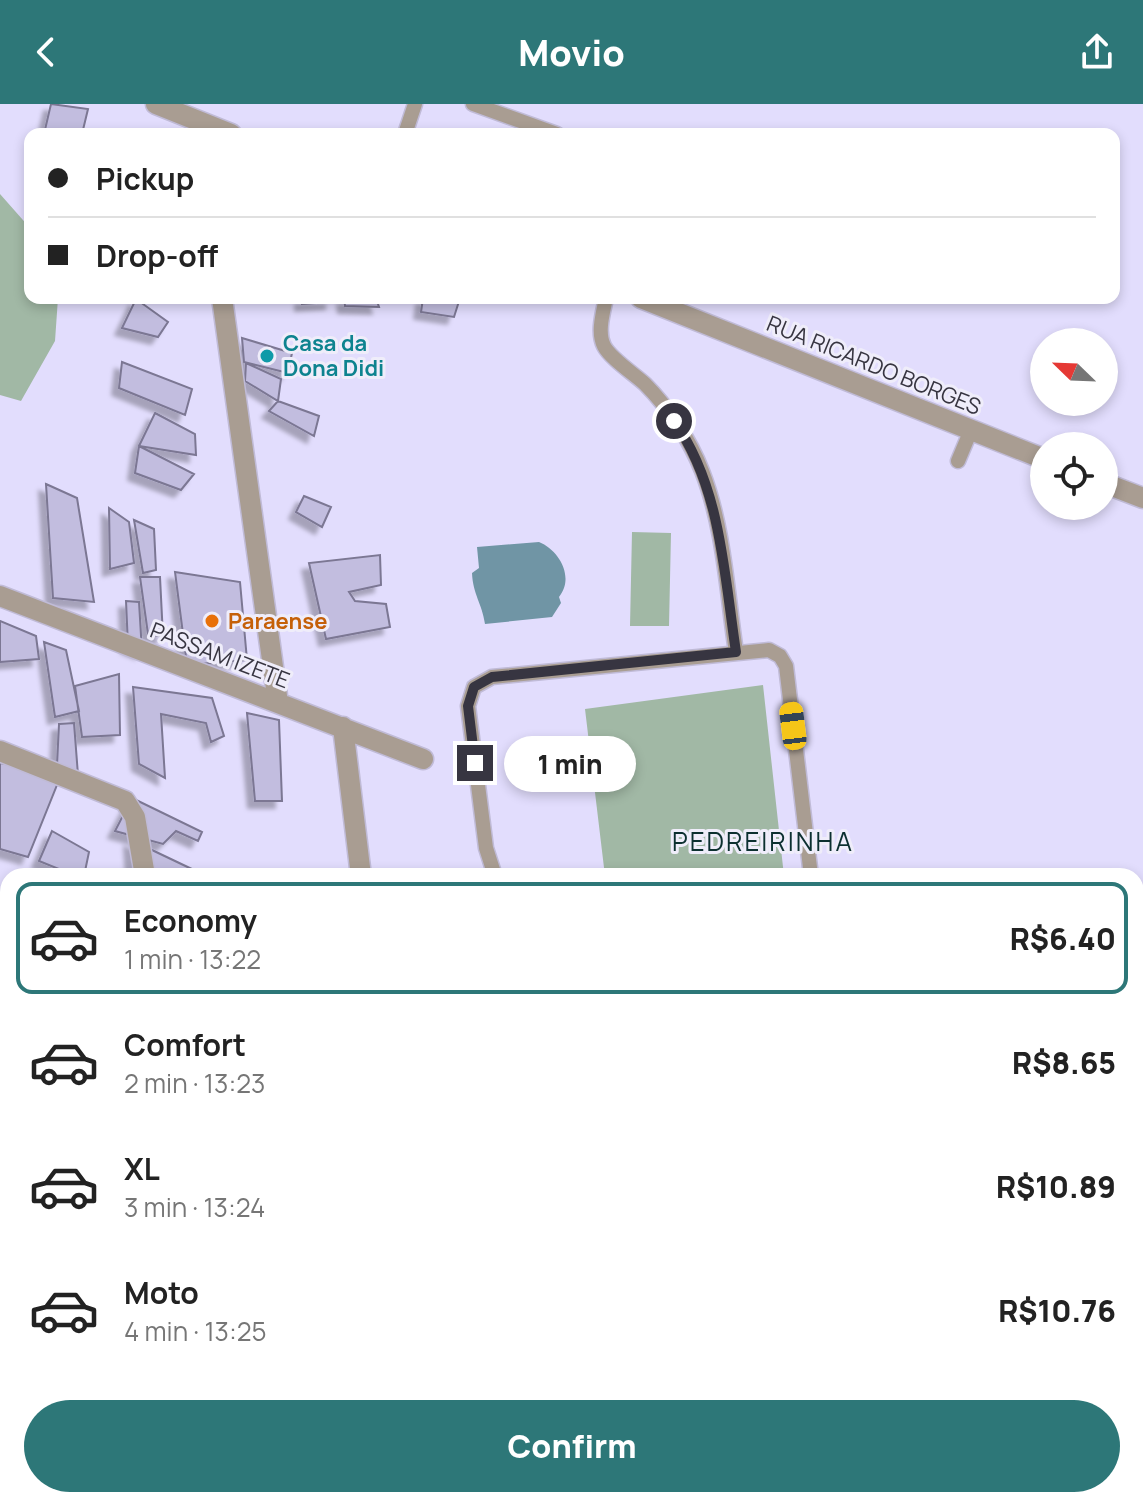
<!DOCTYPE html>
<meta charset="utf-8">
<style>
:root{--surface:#fff;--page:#f2f2f2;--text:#222;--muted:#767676;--line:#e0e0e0;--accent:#2d7778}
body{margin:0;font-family:Manrope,sans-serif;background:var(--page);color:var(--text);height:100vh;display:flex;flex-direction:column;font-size:30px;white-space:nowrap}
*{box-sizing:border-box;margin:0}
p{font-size:26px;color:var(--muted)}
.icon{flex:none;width:44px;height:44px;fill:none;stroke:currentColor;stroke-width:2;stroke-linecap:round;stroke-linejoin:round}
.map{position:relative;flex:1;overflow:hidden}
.panel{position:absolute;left:0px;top:764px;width:1144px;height:640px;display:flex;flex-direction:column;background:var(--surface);border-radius:24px 24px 0 0;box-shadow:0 4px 12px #0003}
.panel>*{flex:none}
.guide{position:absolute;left:24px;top:24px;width:1096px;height:176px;border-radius:16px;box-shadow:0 4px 12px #0003;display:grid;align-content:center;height:176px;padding:0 24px;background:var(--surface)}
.needle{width:52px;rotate:293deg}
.fabs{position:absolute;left:1030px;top:224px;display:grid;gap:16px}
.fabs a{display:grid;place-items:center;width:88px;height:88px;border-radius:50%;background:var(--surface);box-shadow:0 4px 12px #0003;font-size:40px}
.end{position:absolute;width:36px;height:36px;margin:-18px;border:10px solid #373541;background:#fff;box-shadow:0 0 0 4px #fff}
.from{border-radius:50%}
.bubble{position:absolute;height:56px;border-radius:28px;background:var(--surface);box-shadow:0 4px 12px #0003;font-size:26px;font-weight:800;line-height:56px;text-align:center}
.car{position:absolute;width:24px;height:48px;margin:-24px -12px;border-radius:10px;box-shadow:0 0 6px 2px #0007;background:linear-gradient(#f5c518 24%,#345 0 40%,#f5c518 0 76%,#345 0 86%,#f5c518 0)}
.guide b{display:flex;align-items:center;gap:28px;height:76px;font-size:30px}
.guide b+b{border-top:2px solid var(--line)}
.guide i{width:20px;height:20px;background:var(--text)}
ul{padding:14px 0 0;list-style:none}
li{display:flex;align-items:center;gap:24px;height:112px;margin:0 16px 12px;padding:0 8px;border:4px solid transparent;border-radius:16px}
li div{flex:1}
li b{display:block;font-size:30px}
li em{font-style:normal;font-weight:800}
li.on{border-color:var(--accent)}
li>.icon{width:72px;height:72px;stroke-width:1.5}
.action{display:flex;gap:16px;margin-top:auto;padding:16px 24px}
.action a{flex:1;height:92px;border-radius:48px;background:var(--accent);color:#fff;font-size:32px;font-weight:800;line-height:92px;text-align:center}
header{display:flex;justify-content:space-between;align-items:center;height:104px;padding:0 24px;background:var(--accent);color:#fff;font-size:36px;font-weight:800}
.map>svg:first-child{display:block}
.green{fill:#a1b8a5}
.water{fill:#7095a5}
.building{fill:#c2bddf;stroke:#7b7793;stroke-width:2;filter:url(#shadow)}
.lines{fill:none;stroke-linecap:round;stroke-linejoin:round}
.service-casing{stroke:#c0bbd7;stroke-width:17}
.minor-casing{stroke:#c0bbd7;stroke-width:23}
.tertiary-casing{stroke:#c0bbd7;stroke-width:23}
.primary-casing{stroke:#c0bbd7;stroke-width:23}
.path{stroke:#a39fb8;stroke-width:5;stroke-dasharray:4 6;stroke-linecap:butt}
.service{stroke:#a99d92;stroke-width:14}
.minor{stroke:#a99d92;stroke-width:20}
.tertiary{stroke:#a99d92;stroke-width:20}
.primary{stroke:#796450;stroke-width:20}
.route{stroke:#373541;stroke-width:10}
.culture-dot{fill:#0f9aa8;stroke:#efedfa;stroke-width:3}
.food-dot{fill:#e8710a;stroke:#efedfa;stroke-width:3}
.labels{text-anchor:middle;stroke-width:6;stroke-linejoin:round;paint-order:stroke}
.culture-label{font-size:22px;font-weight:bold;fill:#0d838f;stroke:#efedfa;text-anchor:start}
.street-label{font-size:22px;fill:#373541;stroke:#efedfa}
.food-label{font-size:22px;font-weight:bold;fill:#c56008;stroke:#efedfa;text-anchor:start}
.quarter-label{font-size:26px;letter-spacing:2px;fill:#0c3030;stroke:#efedfa}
</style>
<header><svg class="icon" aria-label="back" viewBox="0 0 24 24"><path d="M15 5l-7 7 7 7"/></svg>Movio<svg class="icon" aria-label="share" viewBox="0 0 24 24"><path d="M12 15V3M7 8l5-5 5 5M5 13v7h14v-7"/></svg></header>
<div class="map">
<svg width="1143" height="1404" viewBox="0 0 1143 1404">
<defs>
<filter id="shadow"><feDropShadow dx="-7" dy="7" stdDeviation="2" flood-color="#0004"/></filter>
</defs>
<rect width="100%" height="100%" fill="#e2ddfd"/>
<!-- green -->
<path class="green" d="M 0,90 L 30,124 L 30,194 L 58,194 L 55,237 L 21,297 L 0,291 Z
M 632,428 L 671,429 L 669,522 L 630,522 Z
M 763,581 L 784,772 L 605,772 L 585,605 Z
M 921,1396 L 1077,1396 L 1086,1404 L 922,1404 Z"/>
<!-- water -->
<path class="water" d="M 539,438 C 559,446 575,473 559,493 L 561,499 L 552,513 L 485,520 C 482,499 473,491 472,469 L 479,464 L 477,443 Z"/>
<!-- building -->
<path class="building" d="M 51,0 L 88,5 L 82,30 L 44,30 Z
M 302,194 L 332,194 L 332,198 L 302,200 Z
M 344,194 L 376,194 L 379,203 L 345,202 Z
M 423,194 L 460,194 L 454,213 L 421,208 Z
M 136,195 L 168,218 L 158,233 L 122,224 Z
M 242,234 L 292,249 L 288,269 L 244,258 Z
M 122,258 L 192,285 L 185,311 L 119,284 Z
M 246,259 L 281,275 L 278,297 L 245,277 Z
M 278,297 L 319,312 L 314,332 L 269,307 Z
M 155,309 L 195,330 L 196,351 L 139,342 Z
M 139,342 L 194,370 L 181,386 L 135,369 Z
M 46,380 L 77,394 L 94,498 L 53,494 Z
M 304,392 L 331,403 L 322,423 L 296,408 Z
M 109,404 L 129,418 L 134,459 L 110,465 Z
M 134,416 L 154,425 L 156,466 L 143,469 Z
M 380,451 L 381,481 L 349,488 L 355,497 L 386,500 L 390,523 L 326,535 L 309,459 Z
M 175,468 L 240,478 L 247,556 L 187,561 Z
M 140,473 L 160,473 L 163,533 L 148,530 Z
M 126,497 L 139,498 L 142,548 L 128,542 Z
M 0,517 L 36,532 L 39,555 L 0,558 Z
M 44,538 L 66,546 L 79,607 L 55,613 Z
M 119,570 L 120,631 L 82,633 L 75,582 Z
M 133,583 L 212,594 L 224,632 L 211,638 L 206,619 L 161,610 L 165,674 L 139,660 Z
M 247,609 L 279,616 L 282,697 L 255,697 Z
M 74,619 L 78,671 L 57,661 L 59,620 Z
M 0,659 L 61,671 L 28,753 L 0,745 Z
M 132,694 L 202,728 L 198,737 L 176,727 L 163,740 L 115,727 Z
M 52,727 L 89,748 L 84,772 L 76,772 L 39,757 Z
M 131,736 L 196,767 L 196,772 L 145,772 L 133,767 Z
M 318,1396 L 332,1396 L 333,1404 L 319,1404 Z
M 335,1396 L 356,1396 L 357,1404 L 336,1404 Z
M 356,1396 L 377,1396 L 378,1404 L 356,1404 Z
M 380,1396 L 403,1396 L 403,1404 L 381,1404 Z"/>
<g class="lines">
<defs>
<path id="service" d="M 473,0 L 557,30
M 405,30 L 415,0
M 606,194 C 603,209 597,228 604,242 C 610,254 634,270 645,280 C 668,303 690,336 702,367 C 724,423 727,489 736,548
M 958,357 L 971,326
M 495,772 L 486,744 L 468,602 L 474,583 L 492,573 L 769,546 L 780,552 L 786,562 L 811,772"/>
<path id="minor" d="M 222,194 L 278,599
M 0,492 L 423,655
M 343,623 L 361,772
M 0,647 L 125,697 L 135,713 L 145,772
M 0,976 L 8,979
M 0,1330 L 8,1333
M 162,1396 L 182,1404
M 216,1396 L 217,1404
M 437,1396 L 438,1404
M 679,1396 L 680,1404"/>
<path id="tertiary" d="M 156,0 L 231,30
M 641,194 L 1044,355
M 1104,379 L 1143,394"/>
<path id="primary" d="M 0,844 L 8,847
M 0,882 L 8,885
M 1136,1327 L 1143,1334
M 1127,1396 L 1135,1404"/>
</defs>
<!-- service casing -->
<use href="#service" class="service-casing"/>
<!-- minor casing -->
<use href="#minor" class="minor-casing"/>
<!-- tertiary casing -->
<use href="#tertiary" class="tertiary-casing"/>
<!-- primary casing -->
<use href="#primary" class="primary-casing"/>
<!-- path -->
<path class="path" d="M 122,1396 L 140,1404"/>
<!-- service -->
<use href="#service" class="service"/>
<!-- minor -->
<use href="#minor" class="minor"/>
<!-- tertiary -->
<use href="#tertiary" class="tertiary"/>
<!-- primary -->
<use href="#primary" class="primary"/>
</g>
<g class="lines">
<!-- route -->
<path class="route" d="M 475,659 L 468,602 L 474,583 L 492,573 L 736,548 C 724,470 721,383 674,317"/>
</g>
<!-- markers -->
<circle class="culture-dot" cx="267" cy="252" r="8"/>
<circle class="food-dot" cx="212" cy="517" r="8"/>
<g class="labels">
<!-- culture labels -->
<g class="culture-label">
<text x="283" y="247">Casa da<tspan x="283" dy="25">Dona Didi</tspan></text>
</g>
<!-- street labels -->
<g class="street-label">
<text transform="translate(874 261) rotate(22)" y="8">RUA RICARDO BORGES</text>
<text transform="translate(220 551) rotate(21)" y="8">PASSAM IZETE</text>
</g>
<!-- food labels -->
<g class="food-label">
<text x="228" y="525">Paraense</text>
</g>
<!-- quarter labels -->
<g class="quarter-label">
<text x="763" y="747">PEDREIRINHA</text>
</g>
</g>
</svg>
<div class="fabs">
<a><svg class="needle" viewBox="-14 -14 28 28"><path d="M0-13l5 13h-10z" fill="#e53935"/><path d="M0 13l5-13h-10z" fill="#767676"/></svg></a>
<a><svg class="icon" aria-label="locate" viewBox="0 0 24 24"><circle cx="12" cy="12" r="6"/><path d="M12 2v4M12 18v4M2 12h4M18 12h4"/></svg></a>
</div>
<i class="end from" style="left:674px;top:317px"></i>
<i class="end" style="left:475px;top:659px"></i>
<div class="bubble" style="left:504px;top:632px;width:132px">1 min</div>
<i class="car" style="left:793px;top:622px;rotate:353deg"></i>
<div class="guide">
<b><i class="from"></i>Pickup</b>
<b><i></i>Drop-off</b>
</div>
<section class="panel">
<ul>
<li class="on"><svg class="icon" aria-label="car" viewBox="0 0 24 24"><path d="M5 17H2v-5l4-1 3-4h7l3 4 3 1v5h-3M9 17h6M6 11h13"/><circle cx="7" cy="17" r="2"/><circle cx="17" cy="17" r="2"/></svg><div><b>Economy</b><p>1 min · 13:22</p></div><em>R$6.40</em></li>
<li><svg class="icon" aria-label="car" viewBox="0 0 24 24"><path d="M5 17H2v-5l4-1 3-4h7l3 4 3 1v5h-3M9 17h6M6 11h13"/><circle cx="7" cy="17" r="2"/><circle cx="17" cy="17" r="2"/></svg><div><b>Comfort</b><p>2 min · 13:23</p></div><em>R$8.65</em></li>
<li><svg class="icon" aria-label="car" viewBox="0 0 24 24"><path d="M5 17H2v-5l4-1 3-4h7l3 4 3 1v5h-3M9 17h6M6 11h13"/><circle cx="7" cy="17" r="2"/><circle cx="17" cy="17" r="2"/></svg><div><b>XL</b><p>3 min · 13:24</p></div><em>R$10.89</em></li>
<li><svg class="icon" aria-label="car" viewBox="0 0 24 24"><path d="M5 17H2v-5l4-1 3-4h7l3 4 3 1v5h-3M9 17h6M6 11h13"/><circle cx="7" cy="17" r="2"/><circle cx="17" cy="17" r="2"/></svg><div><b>Moto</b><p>4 min · 13:25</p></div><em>R$10.76</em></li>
</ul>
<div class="action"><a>Confirm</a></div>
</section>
</div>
